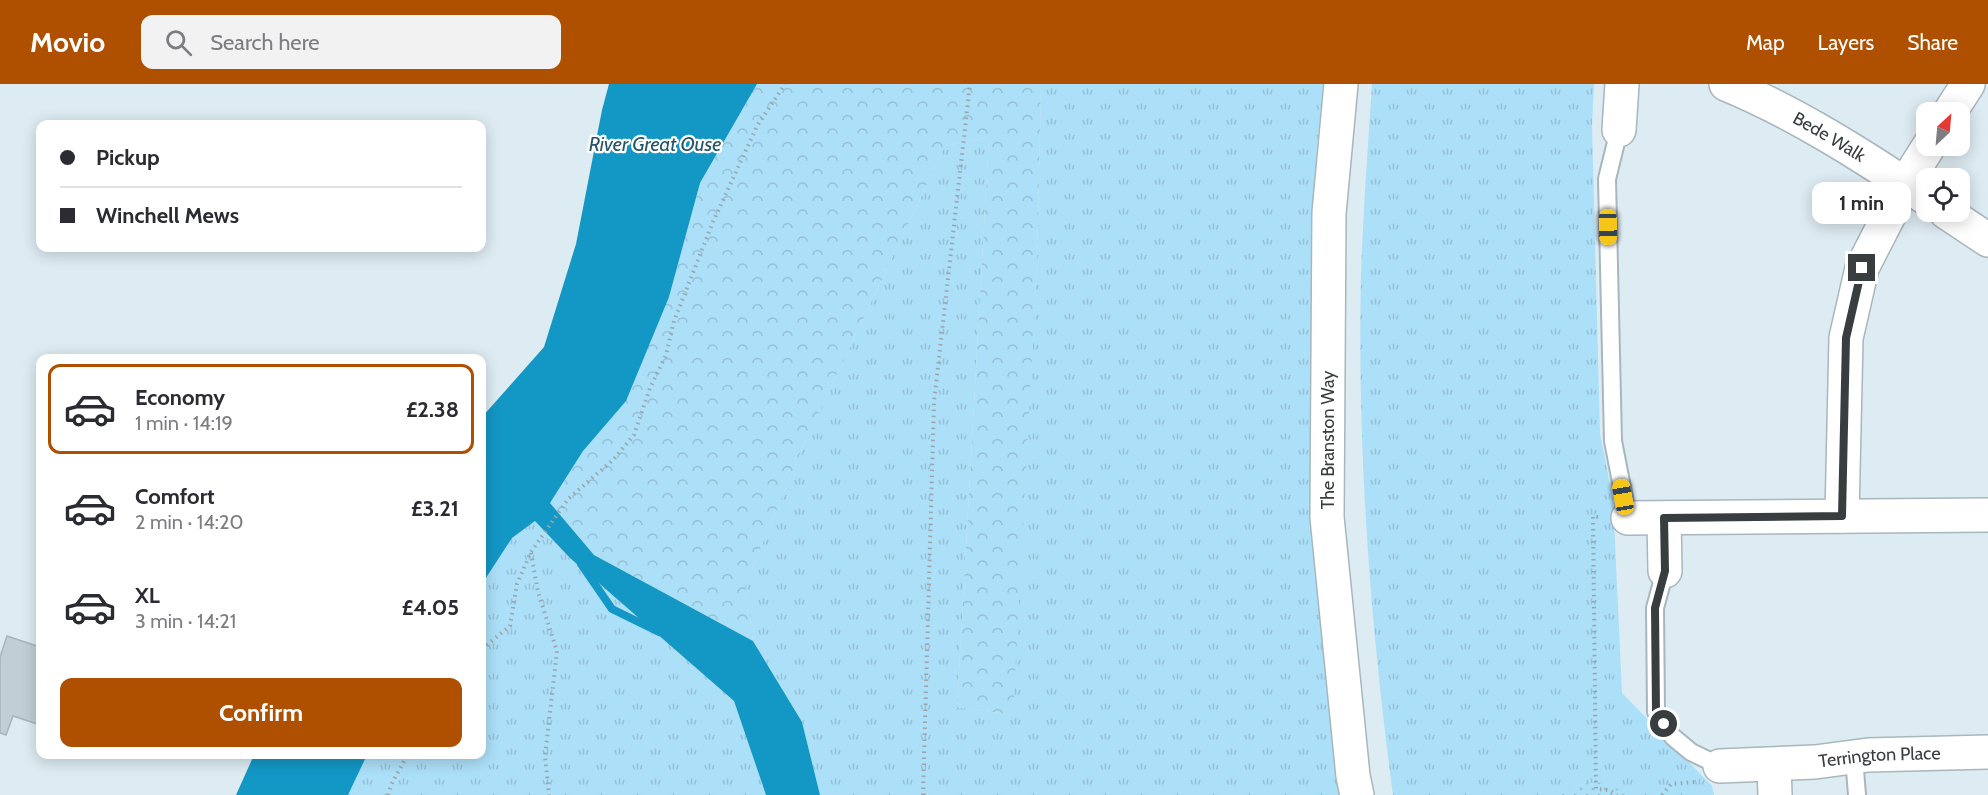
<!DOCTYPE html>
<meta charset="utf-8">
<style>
:root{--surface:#fff;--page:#f2f2f3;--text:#2b2b33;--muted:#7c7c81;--line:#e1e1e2;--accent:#af5000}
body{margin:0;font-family:Cabin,sans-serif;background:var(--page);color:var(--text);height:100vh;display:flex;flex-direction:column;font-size:22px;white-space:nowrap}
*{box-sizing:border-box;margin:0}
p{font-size:20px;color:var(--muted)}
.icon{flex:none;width:33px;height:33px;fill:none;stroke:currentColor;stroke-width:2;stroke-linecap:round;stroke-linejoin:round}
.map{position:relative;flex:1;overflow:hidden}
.details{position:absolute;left:36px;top:270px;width:450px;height:405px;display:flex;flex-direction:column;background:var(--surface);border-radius:12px;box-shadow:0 3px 15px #0003}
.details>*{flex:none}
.top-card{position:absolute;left:36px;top:36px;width:450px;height:132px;border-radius:12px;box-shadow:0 3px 15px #0003;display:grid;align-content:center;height:132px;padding:0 24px;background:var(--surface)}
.needle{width:39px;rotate:26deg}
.buttons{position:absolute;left:1916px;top:18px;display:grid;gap:12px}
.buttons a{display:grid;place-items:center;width:54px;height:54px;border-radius:12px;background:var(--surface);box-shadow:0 3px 15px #0003;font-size:30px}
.end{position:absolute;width:27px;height:27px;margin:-14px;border:8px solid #383e40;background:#fff;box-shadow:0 0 0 3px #fff}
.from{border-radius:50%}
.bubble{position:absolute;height:42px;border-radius:12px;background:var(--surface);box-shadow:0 3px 15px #0003;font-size:20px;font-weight:800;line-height:42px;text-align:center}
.car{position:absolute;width:18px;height:36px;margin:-18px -9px;border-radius:8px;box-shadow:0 0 4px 2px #0007;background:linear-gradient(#f5c518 24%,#345 0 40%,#f5c518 0 76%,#345 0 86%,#f5c518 0)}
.top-card b{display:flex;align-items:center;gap:21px;height:57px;font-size:22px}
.top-card b+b{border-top:2px solid var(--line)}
.top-card i{width:15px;height:15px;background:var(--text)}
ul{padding:10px 0 0;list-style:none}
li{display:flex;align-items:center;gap:18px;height:90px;margin:0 12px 9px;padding:0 12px;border:3px solid transparent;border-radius:12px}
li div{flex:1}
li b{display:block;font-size:22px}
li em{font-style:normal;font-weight:800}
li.on{border-color:var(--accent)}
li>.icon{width:54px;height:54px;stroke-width:1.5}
.action{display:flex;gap:12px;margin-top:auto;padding:12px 24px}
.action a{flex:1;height:69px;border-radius:12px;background:var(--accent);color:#fff;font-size:24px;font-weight:800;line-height:69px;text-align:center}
header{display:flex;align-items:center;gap:36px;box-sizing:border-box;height:84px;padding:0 30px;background:var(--accent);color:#fff}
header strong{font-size:28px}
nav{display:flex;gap:33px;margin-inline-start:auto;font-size:21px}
.search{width:420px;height:54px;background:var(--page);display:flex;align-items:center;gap:15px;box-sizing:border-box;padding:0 21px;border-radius:12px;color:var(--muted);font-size:22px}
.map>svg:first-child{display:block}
.grass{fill:url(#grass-tufts)}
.forest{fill:url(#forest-crowns)}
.park{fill:url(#park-dots)}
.water{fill:#1397c5}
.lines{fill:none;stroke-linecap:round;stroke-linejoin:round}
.stream{stroke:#1397c5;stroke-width:8}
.building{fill:#c0ced5;stroke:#a6b4bb;stroke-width:1.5}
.lane-casing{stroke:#a8b6bd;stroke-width:20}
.street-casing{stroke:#a8b6bd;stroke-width:36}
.highway-casing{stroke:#a8b6bd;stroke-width:36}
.path{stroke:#9aa5aa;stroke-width:4;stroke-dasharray:1.5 4.5;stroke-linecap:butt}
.lane{stroke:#fff;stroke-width:16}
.street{stroke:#fff;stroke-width:33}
.highway{stroke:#fff;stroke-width:33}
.route{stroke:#383e40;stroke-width:8}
.labels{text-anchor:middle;stroke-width:4.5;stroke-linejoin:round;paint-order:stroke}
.street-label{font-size:18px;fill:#383e40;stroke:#fff}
.water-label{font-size:20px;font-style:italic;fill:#275569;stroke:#fff}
</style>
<header>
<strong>Movio</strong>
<div class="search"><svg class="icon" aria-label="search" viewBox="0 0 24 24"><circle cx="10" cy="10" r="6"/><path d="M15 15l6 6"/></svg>Search here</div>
<nav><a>Map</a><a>Layers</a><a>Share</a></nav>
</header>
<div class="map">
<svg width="1988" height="711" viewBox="0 0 1988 711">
<defs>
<pattern id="grass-tufts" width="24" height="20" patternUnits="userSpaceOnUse" patternTransform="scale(1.5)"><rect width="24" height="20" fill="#acdff8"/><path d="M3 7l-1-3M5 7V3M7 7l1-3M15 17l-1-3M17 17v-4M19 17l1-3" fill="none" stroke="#95c0d6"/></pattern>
<pattern id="forest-crowns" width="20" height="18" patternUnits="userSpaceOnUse" patternTransform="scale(1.5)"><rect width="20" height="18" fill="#acdff8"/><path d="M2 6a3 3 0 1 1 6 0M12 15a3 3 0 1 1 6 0" fill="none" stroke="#95c0d6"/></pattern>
<pattern id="park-dots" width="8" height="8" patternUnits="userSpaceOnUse" patternTransform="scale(1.5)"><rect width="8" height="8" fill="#acdff8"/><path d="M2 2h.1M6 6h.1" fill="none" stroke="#95c0d6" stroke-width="1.8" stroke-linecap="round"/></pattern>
</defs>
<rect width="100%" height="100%" fill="#ddebf2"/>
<!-- grass -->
<path class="grass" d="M 1041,0 L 1323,0 L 1316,73 L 1315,449 L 1341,711 L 820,711 L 802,638 L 753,557 L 745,502 L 804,360 L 945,62 L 989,53 L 957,623 L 1012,631 L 1037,179 Z
M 1372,0 L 1594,0 L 1592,41 L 1600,350 L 1613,415 L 1622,609 L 1712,702 L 1714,711 L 1393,711 C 1370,539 1357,364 1361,190 C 1363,127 1368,63 1372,0 Z
M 535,437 L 570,474 L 734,617 L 766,711 L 348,711 L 367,671 L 482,670 L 482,500 L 512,454 Z"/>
<!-- forest -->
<path class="forest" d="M 757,0 L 1041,0 L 1037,179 L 1013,631 L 957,623 L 989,53 L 945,62 L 804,360 L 745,502 L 753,557 L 594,471 L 550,419 L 583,367 L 669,213 L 700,99 Z"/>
<!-- park -->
<path class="park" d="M 1596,698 L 1611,701 L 1627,711 L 1561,711 L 1580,700 Z"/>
<!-- water -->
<path class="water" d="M 609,0 L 757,0 L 700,99 L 669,213 L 626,317 L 583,367 L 550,419 L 594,471 L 753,557 L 802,638 L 820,711 L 766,711 L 734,617 L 570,474 L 535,437 L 512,454 L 482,500 L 482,333 L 544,263 L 576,160 L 602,26 Z
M 254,671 L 254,670 L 367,671 L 348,711 L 236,711 Z"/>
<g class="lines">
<!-- stream -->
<path class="stream" d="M 581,480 L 612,525 L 659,548"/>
</g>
<!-- building -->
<path class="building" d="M 7,552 L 40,563 L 40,641 L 13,632 L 6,651 L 0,649 L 0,573 Z"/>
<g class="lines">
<defs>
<path id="lane" d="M 1619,46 L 1607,95 L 1613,357 L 1628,434
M 1665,487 L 1655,524 L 1656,628 L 1673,653 L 1691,668 L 1720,682
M 1854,673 L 1857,711"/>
<g id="street">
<path id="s1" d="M 1726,0 C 1796,29 1863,72 1926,114"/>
<path d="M 1950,28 L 1968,0"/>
<path d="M 1619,46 L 1622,0"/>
<path d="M 1946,128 L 1988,156"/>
<path d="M 1842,432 L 1846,254 L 1862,184 L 1905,100 L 1929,62"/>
<path d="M 1628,434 L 1988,431"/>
<path d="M 1664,434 L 1665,487"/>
<path d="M 1774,681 L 1775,711"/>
<path id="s2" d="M 1720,682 L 1815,678 L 1868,671 L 1988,668"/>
</g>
<path id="highway" d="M 1341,0 L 1329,129 L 1327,433 L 1353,692 L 1357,711"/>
</defs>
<!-- lane casing -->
<use href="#lane" class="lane-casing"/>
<!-- street casing -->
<use href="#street" class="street-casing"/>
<!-- highway casing -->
<use href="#highway" class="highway-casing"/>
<!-- path -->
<path class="path" d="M 1598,433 L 1593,432 L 1596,705 L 1609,706 L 1617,711
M 531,469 L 538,508 L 557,567 L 545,672 L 549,711
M 482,565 L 510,542 L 517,500 L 531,468 L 568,415 L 613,376 L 634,351 L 650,304 L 666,271 L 674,237 L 713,138 L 757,42 L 785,0
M 388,711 L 391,701 L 408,670
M 923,711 L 934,318 L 970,0
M 1662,711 L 1671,700 L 1695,698"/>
<!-- lane -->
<use href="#lane" class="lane"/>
<!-- street -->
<use href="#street" class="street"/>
<!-- highway -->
<use href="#highway" class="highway"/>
</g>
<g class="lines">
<!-- route -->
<path class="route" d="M 1664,640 L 1656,628 L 1655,524 L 1665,487 L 1664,434 L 1842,432 L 1846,254 L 1862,184"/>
</g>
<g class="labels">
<!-- street labels -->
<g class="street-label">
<text dy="6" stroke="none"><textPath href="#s1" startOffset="116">Bede Walk</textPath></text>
<text transform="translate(1328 356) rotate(-90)" y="6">The Branston Way</text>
<text dy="6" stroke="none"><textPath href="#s2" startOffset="160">Terrington Place</textPath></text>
</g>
<!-- water labels -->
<g class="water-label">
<text x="655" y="67">River Great Ouse</text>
</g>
</g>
</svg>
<div class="buttons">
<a><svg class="needle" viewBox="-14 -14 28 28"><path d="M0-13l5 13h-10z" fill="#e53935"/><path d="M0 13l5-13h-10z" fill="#7c7c81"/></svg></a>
<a><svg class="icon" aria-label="locate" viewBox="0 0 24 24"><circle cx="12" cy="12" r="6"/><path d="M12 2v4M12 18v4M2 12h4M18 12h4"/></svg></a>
</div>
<i class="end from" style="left:1664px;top:640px"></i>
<i class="end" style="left:1862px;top:184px"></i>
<div class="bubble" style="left:1812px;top:98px;width:99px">1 min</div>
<i class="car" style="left:1608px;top:143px;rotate:179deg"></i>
<i class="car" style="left:1623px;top:413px;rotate:350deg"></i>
<div class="top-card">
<b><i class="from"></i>Pickup</b>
<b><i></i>Winchell Mews</b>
</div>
<section class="details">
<ul>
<li class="on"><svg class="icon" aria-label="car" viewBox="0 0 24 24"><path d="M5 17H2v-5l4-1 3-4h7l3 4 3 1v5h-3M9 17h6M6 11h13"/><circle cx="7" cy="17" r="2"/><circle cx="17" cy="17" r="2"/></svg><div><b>Economy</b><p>1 min · 14:19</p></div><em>£2.38</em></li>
<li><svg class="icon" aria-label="car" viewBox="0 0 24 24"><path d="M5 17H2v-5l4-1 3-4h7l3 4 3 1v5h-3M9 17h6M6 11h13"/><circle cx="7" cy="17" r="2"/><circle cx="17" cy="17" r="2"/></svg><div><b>Comfort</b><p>2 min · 14:20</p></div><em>£3.21</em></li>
<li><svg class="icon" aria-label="car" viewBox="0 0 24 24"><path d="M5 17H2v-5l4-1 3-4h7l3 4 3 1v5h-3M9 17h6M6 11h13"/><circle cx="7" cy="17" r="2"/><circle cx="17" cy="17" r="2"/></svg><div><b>XL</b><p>3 min · 14:21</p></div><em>£4.05</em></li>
</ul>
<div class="action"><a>Confirm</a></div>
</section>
</div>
